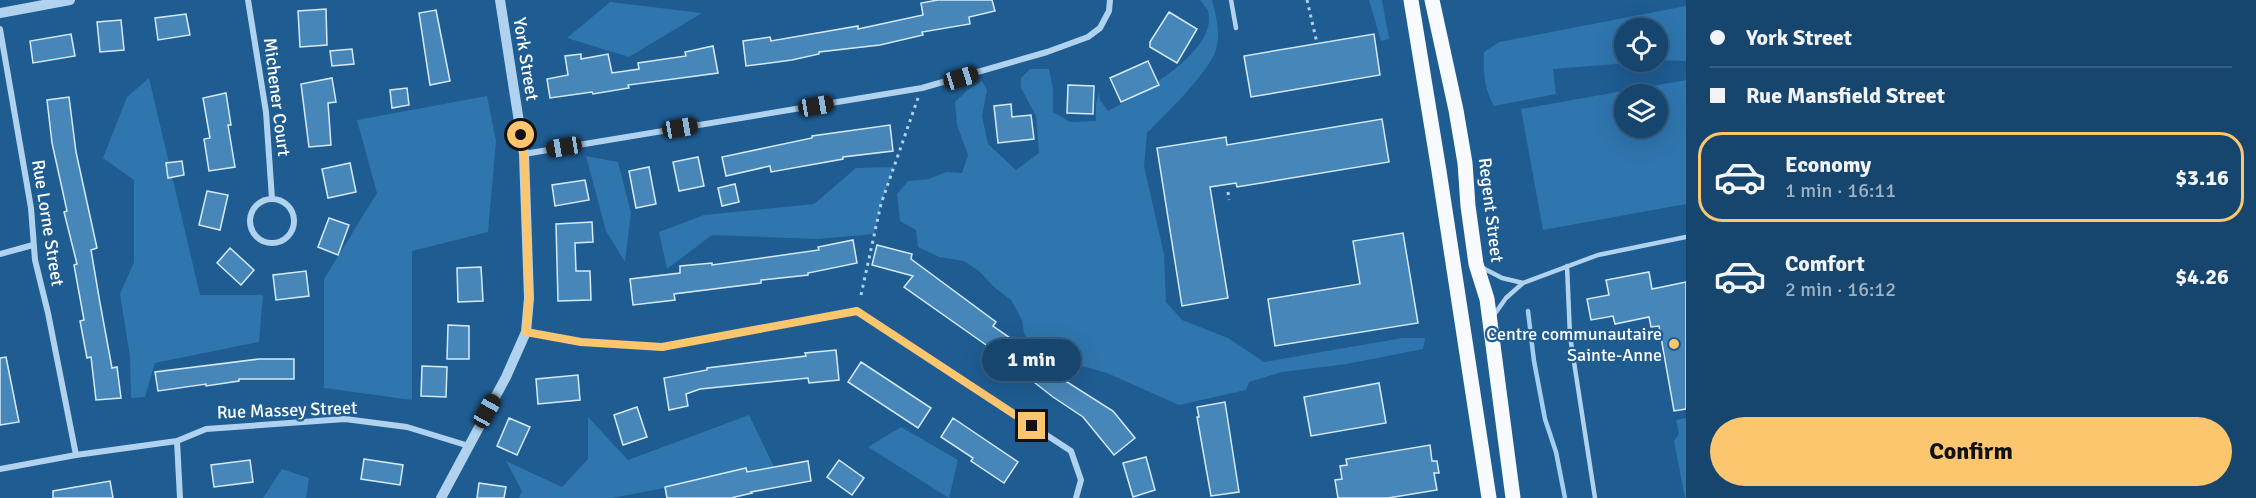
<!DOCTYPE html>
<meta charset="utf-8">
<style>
:root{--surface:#16456e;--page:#1f4c73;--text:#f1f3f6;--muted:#9eb1c2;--line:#355d81;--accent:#fcc66f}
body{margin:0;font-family:Signika,sans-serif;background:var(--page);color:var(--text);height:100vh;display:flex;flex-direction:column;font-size:22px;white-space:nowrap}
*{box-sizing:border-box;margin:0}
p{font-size:20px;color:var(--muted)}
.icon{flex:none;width:33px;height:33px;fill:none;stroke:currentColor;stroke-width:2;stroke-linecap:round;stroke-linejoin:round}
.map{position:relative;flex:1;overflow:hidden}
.sheet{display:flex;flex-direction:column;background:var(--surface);width:570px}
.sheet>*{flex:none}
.banner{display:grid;align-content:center;height:132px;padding:0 24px;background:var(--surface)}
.tools{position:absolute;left:1614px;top:18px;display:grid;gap:12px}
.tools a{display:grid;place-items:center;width:54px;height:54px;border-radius:50%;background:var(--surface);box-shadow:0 6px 24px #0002,0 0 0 2px var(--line);font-size:30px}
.end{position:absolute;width:27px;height:27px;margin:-14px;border:8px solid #fcc66f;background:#111;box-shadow:0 0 0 3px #111}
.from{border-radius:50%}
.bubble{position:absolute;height:42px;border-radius:21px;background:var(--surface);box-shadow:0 6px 24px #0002,0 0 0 2px var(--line);font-size:20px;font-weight:700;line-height:42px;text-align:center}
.car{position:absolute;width:18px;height:36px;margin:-18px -9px;border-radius:8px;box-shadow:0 0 4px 2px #0007;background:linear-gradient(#222 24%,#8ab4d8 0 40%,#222 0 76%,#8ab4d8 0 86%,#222 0)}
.banner b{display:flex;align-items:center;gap:21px;height:57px;font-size:22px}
.banner b+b{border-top:2px solid var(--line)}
.banner i{width:15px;height:15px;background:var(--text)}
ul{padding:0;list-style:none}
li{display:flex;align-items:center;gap:18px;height:90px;margin:0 12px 9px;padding:0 12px;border:3px solid transparent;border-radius:24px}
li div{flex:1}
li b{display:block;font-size:22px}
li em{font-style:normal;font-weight:700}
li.current{border-color:var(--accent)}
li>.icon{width:54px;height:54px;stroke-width:1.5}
.action{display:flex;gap:12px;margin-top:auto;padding:12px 24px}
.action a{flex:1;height:69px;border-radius:36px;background:var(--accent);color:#111;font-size:24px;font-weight:700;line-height:69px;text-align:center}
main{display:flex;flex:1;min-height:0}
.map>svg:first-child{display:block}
.green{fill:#2f75ae;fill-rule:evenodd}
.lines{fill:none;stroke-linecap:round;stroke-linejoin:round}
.stream{stroke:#a3ceef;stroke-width:4.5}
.building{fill:#4786b9;stroke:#d6eafa;stroke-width:1.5}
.path{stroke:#b0d2ee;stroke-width:3;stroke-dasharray:3 4.5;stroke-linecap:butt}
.service{stroke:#b0d2ee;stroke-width:4.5}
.minor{stroke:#b0d2ee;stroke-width:6}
.tertiary{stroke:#b0d2ee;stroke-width:10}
.primary{stroke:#f7fbff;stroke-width:15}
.route{stroke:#fcc66f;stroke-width:8}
.poi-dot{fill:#fcc66f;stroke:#1e5c92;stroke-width:2}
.labels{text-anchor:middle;stroke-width:4.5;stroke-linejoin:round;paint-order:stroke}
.street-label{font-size:18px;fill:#fff;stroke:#1e5c92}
.poi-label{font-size:18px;fill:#fff;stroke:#1e5c92;text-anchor:end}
</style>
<main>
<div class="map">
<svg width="1686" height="498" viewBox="0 0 1686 498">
<rect width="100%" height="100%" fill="#1e5c92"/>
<!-- green -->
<path class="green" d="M 1200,0 L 1212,0 C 1216,15 1220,31 1217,46 C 1213,69 1164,116 1147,133 L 1144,166 L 1164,254 L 1166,302 L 1182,320 L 1228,338 L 1264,362 L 1402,338 L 1425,338 L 1423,349 L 1347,364 L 1282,372 L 1249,382 L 1246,390 L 1179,405 L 1107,373 L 1079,365 L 1054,349 L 1030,344 L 1024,333 L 1022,320 L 1011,300 L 994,287 L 979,271 L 964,261 L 939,257 L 918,247 L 916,230 L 900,221 L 897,194 L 908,181 L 929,179 L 946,172 L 962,173 L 968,155 L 957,125 L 955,102 L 969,89 L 982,81 L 987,90 L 982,116 L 988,144 L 1016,170 L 1039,153 L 1036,116 L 1021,88 L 1021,78 L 1030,69 L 1049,69 L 1053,89 L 1053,112 L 1070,122 L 1096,121 L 1096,104 L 1099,92 L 1100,100 L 1108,111 C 1137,95 1219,52 1208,11 C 1207,8 1202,3 1200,0 Z
M 1369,0 L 1382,0 L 1389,39 L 1381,41 Z
M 610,2 L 702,13 L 629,57 L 567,38 Z
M 1686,6 L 1686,61 L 1658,60 L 1658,28 L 1624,28 L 1624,62 L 1641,62 L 1553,69 L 1556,94 L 1494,106 C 1484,89 1483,71 1484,52 L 1499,42 Z
M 149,78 L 200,295 L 263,295 L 259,342 L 155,363 L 145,397 L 131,398 L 130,357 L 120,294 L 134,262 L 134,180 L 103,158 L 127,97 Z
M 1686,80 L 1686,204 L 1543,230 L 1521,109 ZM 1624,94 L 1658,94 L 1658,128 L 1624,128 Z
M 487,96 L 496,141 L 488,232 L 412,251 L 412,400 L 324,388 L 324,279 L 377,193 L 357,120 Z
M 586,156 L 618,162 L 631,213 L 625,262 L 606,231 Z
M 894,167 L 881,204 L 874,234 L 818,239 L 712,235 L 667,269 L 659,232 L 704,215 L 814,204 L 856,168 Z
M 749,415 L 774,467 L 612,498 L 519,498 L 522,491 L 506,461 L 562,487 L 588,459 L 588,417 L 628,460 Z
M 1686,418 L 1686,498 L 1685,498 L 1674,441 L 1679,434 L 1676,420 Z
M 901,427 L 958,460 L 949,498 L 868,447 Z
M 282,469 L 309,478 L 306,498 L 263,498 Z"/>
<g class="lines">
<!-- stream -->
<path class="stream" d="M 1528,311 L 1534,361 L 1545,419 L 1556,452 L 1565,498"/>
</g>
<!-- building -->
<path class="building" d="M 938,0 L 992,0 L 995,11 L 969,17 L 970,24 L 922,32 L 923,35 L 880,45 L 819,52 L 819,54 L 792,60 L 746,66 L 743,41 L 770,37 L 771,41 L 858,26 L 858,29 L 923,15 L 921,3 Z
M 326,9 L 327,45 L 300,47 L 298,11 Z
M 436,10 L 450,81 L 430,85 L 419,13 Z
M 1169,12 L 1197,29 L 1177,63 L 1150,47 L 1150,42 Z
M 186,14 L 190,35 L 158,40 L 155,18 Z
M 121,20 L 124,50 L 100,52 L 97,22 Z
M 71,34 L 75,56 L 33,63 L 30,41 Z
M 1374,34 L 1380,75 L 1251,97 L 1244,56 Z
M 713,46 L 718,73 L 628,85 L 629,88 L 593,94 L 592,92 L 550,98 L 547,79 L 568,75 L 565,56 L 581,54 L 581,59 L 608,54 L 612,73 L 639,69 L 638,63 L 686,56 L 685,52 Z
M 352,49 L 354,64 L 332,66 L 330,51 Z
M 1148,61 L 1159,85 L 1121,102 L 1110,78 Z
M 332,78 L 336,102 L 328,103 L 331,145 L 309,147 L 301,84 Z
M 1068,85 L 1094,86 L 1093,114 L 1067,113 Z
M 407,88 L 409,105 L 392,108 L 390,90 Z
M 226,93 L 231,125 L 228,125 L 235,167 L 209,171 L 204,139 L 210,138 L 203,98 Z
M 69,97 L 76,152 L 97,248 L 91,250 L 100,303 L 112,368 L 117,367 L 121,398 L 96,400 L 91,357 L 87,358 L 80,321 L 84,320 L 74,265 L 77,264 L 64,212 L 67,211 L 52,143 L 47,100 Z
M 1011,104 L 1012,117 L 1031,115 L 1034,139 L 998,143 L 994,106 Z
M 1382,119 L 1389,162 L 1237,187 L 1236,183 L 1210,187 L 1228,298 L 1182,306 L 1157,148 L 1226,137 L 1227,145 Z
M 890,125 L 893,151 L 843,157 L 843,159 L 771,172 L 770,166 L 726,176 L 722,157 L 812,138 L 812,136 Z
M 698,157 L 704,186 L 679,191 L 673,162 Z
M 182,161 L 184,175 L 168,178 L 166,163 Z
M 350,163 L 356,192 L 328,198 L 322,169 Z
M 649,167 L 656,204 L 636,208 L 629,171 Z
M 585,180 L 589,200 L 555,206 L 552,185 Z
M 735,184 L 739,202 L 722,206 L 718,188 Z
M 207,191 L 228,195 L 220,230 L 199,225 Z
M 329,218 L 349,225 L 338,255 L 318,247 Z
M 592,222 L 593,242 L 575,243 L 576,271 L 590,271 L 591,300 L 558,301 L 556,224 Z
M 1403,233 L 1418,323 L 1275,346 L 1268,299 L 1360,284 L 1353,241 Z
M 853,240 L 857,263 L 808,273 L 808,275 L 761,280 L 761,283 L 674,294 L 675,300 L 633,305 L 630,279 L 680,273 L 680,266 L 712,263 L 712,265 L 819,250 L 818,247 Z
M 877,245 L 912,254 L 911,259 L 996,322 L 993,326 L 1023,347 L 1022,349 L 1057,373 L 1056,375 L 1113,411 L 1135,438 L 1114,455 L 1083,417 L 1053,397 L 989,347 L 904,287 L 913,276 L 872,265 Z
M 230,248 L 254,270 L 241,285 L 217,263 Z
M 481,267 L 483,301 L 458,302 L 457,268 Z
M 306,271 L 309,296 L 276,300 L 273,275 Z
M 1649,272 L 1652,289 L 1686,282 L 1686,409 L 1674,411 L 1659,326 L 1651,327 L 1649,317 L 1615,324 L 1613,316 L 1591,320 L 1587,299 L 1609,295 L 1606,280 Z
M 448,325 L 469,326 L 469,359 L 447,359 Z
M 836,350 L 839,380 L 809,383 L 808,378 L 700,389 L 686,394 L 688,406 L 669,410 L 664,378 L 707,370 L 707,368 L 806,356 L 805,353 Z
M 6,357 L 19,422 L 0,425 L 0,358 Z
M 259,359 L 294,359 L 294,379 L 239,379 L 239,381 L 206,386 L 206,384 L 158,391 L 155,372 Z
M 861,362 L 931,408 L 918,428 L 848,382 Z
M 422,366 L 447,367 L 446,397 L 421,396 Z
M 578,375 L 580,400 L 538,404 L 536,379 Z
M 1379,383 L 1386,423 L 1311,436 L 1304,397 Z
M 1225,402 L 1239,492 L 1211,496 L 1197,417 L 1199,417 L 1197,407 Z
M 637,407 L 647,437 L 623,445 L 614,415 Z
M 509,418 L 530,427 L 517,455 L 497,446 Z
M 953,418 L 1018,462 L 1004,483 L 971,461 L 973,458 L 941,437 Z
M 1430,445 L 1432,461 L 1437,461 L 1439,473 L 1434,473 L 1437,490 L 1388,498 L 1338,498 L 1335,480 L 1342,479 L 1340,466 L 1347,465 L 1346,459 Z
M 1146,457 L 1155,490 L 1133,497 L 1123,463 Z
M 364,459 L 403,465 L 400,485 L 361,479 Z
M 250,460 L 253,482 L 214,487 L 211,465 Z
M 839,460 L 864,478 L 852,495 L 827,477 Z
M 808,461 L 811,481 L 751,492 L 752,493 L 731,498 L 667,498 L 665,487 L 746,468 L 747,472 Z
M 110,481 L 113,498 L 53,498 L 53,491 Z
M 479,483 L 506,487 L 504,498 L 477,498 Z"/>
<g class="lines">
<!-- path -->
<path class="path" d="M 1307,0 L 1317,43
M 1228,192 L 1229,200
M 861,295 L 881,204 L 918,98"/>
<!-- service -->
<path class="service" d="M 1231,0 L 1236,28
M 1567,266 L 1570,336 L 1595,498
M 1481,267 L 1502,278 L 1523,283
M 1494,315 L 1506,298 L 1523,283 L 1598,255 L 1686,237"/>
<!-- minor -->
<path class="minor" d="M 248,0 L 266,112 L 272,199
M 0,29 L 31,208 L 35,260 L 48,313 L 76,455
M 524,154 L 922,88 L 1047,52 L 1088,37 L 1100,28 L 1109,11 L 1110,0
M250 221a22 22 0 1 1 44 0a22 22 0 1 1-44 0Z
M 0,254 L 33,245
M 526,332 L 581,342 L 662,347 L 857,311 L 1071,451 L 1081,480 L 1076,498
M 177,441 L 180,498
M 0,469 L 76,455 L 177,441 L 206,429 L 345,419 L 407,427 L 469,446"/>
<!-- tertiary -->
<path class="tertiary" d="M 0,13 L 70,0
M 441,498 L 506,377 L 526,332 L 529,298 L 524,154 L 500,0"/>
<!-- primary -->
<path class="primary" d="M 1411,0 L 1439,171 L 1489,498
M 1432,0 L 1456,110 L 1465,163 L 1468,206 L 1476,264 L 1487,299 L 1513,498"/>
</g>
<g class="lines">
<!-- route -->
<path class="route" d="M 521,135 L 524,154 L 529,298 L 526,332 L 581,342 L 662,347 L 857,311 L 1032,426"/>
</g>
<!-- markers -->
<circle class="poi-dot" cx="1674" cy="344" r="6"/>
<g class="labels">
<!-- street labels -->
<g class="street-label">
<text transform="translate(526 59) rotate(81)" y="6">York Street</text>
<text transform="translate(277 97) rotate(83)" y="6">Michener Court</text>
<text transform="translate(1491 210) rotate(83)" y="6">Regent Street</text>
<text transform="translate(48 223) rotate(81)" y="6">Rue Lorne Street</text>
<text transform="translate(287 410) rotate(-2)" y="6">Rue Massey Street</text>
</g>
<!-- poi labels -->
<g class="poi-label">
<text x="1662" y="340">Centre communautaire<tspan x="1662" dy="21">Sainte-Anne</tspan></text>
</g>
</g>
</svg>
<div class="tools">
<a><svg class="icon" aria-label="locate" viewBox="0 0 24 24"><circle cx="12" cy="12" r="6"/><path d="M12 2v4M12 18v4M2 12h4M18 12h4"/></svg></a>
<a><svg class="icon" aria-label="layers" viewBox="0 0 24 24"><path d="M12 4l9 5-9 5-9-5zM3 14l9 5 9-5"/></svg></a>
</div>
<i class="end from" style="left:521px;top:135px"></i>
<i class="end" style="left:1032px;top:426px"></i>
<div class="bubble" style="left:982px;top:339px;width:99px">1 min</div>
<i class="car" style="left:961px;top:78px;rotate:73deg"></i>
<i class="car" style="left:816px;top:106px;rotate:80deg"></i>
<i class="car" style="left:680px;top:128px;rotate:80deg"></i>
<i class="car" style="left:564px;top:147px;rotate:261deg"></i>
<i class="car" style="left:487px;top:411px;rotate:29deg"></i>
</div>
<section class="sheet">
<div class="banner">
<b><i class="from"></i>York Street</b>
<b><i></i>Rue Mansfield Street</b>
</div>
<ul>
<li class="current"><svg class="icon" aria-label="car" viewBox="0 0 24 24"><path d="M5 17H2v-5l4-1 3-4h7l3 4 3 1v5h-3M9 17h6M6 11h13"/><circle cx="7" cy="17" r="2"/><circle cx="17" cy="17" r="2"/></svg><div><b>Economy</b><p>1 min · 16:11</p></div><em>$3.16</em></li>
<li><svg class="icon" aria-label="car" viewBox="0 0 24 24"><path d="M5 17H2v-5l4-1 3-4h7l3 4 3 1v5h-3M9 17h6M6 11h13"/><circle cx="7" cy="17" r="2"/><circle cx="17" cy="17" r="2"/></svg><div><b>Comfort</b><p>2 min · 16:12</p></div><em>$4.26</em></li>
</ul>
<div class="action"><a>Confirm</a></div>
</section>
</main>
